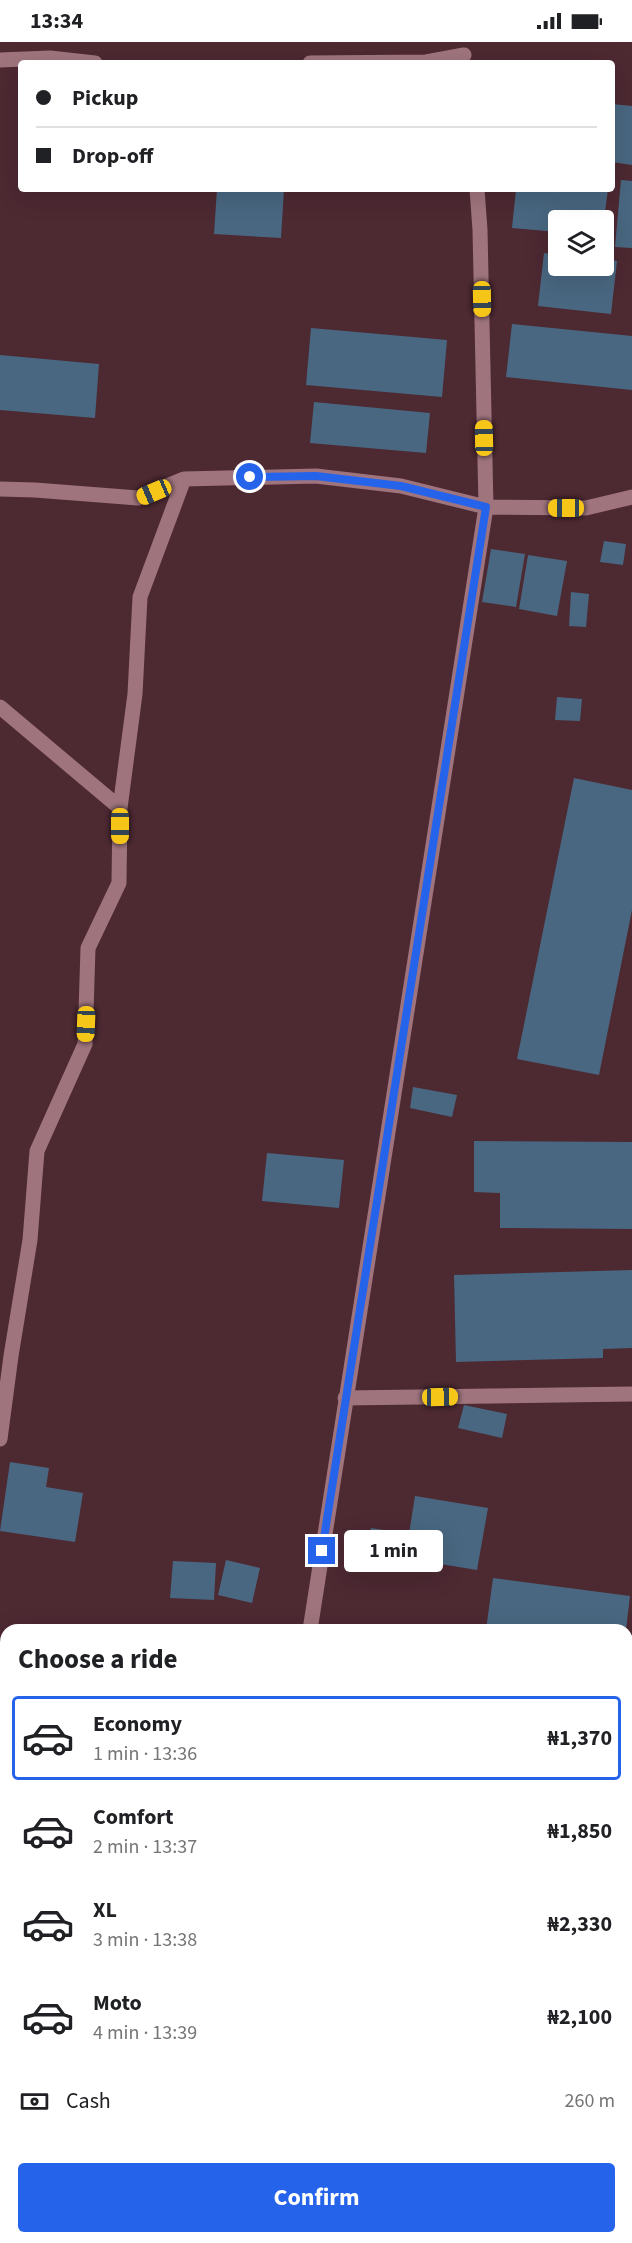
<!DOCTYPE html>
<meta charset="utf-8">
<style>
:root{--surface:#fff;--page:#f2f2f2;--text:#202124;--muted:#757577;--line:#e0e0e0;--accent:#2563eb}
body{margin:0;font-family:"Source Sans 3",sans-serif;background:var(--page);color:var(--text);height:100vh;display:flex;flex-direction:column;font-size:22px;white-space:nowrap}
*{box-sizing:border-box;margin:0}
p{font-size:20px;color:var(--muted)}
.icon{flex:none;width:33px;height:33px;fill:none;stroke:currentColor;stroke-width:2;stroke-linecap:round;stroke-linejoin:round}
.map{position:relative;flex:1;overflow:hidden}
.side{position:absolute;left:0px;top:1582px;width:633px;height:620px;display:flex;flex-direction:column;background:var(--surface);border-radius:18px 18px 0 0;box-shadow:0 6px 24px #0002}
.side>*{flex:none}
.hud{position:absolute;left:18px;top:18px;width:597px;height:132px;border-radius:6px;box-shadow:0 6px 24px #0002;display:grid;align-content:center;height:132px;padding:0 18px;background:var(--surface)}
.tools{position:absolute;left:548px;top:168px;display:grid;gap:12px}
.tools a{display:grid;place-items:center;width:66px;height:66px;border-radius:6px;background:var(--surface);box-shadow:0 6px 24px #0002;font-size:30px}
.end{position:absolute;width:27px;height:27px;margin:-14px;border:8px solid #2563eb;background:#fff;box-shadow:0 0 0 3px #fff}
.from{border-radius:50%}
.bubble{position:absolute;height:42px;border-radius:6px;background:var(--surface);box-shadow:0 6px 24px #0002;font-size:20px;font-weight:700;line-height:42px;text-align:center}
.car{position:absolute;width:18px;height:36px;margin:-18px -9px;border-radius:8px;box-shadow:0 0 4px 2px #0007;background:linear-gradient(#f5c518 24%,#345 0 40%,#f5c518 0 76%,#345 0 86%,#f5c518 0)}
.hud b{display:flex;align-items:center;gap:21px;height:57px;font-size:22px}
.hud b+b{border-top:2px solid var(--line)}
.hud i{width:15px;height:15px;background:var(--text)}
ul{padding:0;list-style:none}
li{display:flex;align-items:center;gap:18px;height:84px;margin:0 12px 9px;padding:0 6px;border:3px solid transparent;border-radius:6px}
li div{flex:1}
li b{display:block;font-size:22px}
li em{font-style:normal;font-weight:700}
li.selected{border-color:var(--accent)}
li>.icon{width:54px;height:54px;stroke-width:1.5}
h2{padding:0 18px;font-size:27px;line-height:72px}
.pay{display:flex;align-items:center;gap:15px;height:66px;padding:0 18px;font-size:22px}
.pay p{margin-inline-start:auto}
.cta{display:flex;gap:12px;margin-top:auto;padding:12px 18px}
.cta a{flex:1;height:69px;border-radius:6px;background:var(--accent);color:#fff;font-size:24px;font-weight:700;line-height:69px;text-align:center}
.status{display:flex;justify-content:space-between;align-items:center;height:42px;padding:0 30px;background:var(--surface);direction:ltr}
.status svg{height:16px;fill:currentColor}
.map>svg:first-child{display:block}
.building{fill:#496781}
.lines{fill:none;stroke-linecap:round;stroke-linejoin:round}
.minor{stroke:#9f747d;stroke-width:15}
.route{stroke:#2563eb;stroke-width:8}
</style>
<div class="status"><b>13:34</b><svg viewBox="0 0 49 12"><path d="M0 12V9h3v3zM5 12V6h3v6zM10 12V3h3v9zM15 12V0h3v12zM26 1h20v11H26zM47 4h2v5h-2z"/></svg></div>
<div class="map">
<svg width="632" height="2201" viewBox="0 0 632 2201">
<rect width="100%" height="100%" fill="#4d2932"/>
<!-- building -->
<path class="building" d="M 612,62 L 632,64 L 632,123 L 612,120 Z
M 621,138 L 632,139 L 632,206 L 615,205 Z
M 217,147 L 284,147 L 281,196 L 214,192 Z
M 516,147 L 608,147 L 604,178 L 558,178 L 558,190 L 512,186 Z
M 544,211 L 558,213 L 558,224 L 603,224 L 603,217 L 617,219 L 611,272 L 538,264 Z
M 512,282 L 632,294 L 632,348 L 506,335 Z
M 311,286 L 447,298 L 442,355 L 306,343 Z
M 0,313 L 99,322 L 95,376 L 0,368 Z
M 314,360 L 430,371 L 426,411 L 310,401 Z
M 604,499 L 626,502 L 623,523 L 600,520 Z
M 491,507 L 525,512 L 516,565 L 482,560 Z
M 528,513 L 567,519 L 557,574 L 519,567 Z
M 571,550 L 589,552 L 586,585 L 569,584 Z
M 557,655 L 582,657 L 580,679 L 555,678 Z
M 574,736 L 632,748 L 632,868 L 599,1033 L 517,1017 Z
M 413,1045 L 457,1053 L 452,1075 L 410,1066 Z
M 474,1099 L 632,1100 L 632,1187 L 500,1186 L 500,1151 L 474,1150 Z
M 267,1111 L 344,1118 L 339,1166 L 262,1159 Z
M 632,1228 L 632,1306 L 603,1307 L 603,1316 L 456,1320 L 454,1233 Z
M 464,1363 L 507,1372 L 502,1396 L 458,1386 Z
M 10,1420 L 49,1426 L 46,1445 L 83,1451 L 75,1500 L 0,1489 Z
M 415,1454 L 488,1466 L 477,1528 L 367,1510 L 371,1486 L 409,1492 Z
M 226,1518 L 260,1526 L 252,1561 L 218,1553 Z
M 173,1519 L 216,1521 L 214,1558 L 170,1556 Z
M 493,1536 L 630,1554 L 626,1588 L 486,1588 Z
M 217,1584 L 252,1587 L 252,1588 L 216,1588 Z"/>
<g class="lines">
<!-- minor -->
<path class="minor" d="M 0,18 L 50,16 L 95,21
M 310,21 L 426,20 L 464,13
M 0,447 L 35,448 L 138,456 L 184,437 L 316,434 L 401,444 L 486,465 L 586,466 L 632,455
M 0,665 L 120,766
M 345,1356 L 632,1352
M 0,1397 L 11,1314 L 30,1198 L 37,1109 L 85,1002 L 88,906 L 119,841 L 120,766 L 135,652 L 140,555 L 184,437
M 310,1588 L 486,465 L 480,188 L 477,147
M 627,2099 L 632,2100"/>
</g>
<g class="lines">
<!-- route -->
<path class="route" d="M 250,435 L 316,434 L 401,444 L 486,465 L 322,1509"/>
</g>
</svg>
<div class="tools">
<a><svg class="icon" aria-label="layers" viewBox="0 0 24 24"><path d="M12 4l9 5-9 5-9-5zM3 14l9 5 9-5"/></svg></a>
</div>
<i class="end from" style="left:250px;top:435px"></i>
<i class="end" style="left:322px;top:1509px"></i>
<div class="bubble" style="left:344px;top:1488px;width:99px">1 min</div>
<i class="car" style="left:482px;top:257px;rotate:179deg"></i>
<i class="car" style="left:484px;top:396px;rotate:359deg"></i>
<i class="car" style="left:154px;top:450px;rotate:247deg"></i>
<i class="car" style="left:566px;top:466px;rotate:270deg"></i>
<i class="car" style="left:120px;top:784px;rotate:180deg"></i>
<i class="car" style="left:86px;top:982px;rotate:182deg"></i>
<i class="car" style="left:440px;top:1355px;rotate:89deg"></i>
<div class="hud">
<b><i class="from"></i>Pickup</b>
<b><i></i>Drop-off</b>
</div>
<section class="side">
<h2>Choose a ride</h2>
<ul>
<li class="selected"><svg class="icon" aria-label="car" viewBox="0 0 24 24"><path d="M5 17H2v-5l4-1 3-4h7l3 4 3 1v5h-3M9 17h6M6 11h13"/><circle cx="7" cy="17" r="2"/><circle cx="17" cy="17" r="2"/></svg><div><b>Economy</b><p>1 min · 13:36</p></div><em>₦1,370</em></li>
<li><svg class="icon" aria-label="car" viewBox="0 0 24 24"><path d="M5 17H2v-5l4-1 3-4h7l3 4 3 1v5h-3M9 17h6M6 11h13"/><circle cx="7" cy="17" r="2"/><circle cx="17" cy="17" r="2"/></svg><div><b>Comfort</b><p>2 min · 13:37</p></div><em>₦1,850</em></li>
<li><svg class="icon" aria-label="car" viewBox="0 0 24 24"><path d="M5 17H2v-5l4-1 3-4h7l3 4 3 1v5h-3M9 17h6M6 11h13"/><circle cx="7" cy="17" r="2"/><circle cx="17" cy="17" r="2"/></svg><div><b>XL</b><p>3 min · 13:38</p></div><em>₦2,330</em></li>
<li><svg class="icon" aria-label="car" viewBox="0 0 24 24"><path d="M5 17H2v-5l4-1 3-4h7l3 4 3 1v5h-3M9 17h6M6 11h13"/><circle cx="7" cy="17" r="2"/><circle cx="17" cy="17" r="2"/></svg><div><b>Moto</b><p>4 min · 13:39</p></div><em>₦2,100</em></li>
</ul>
<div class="pay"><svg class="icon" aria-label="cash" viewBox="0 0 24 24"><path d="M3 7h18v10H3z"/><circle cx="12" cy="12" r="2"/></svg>Cash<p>260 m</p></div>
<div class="cta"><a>Confirm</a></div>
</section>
</div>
